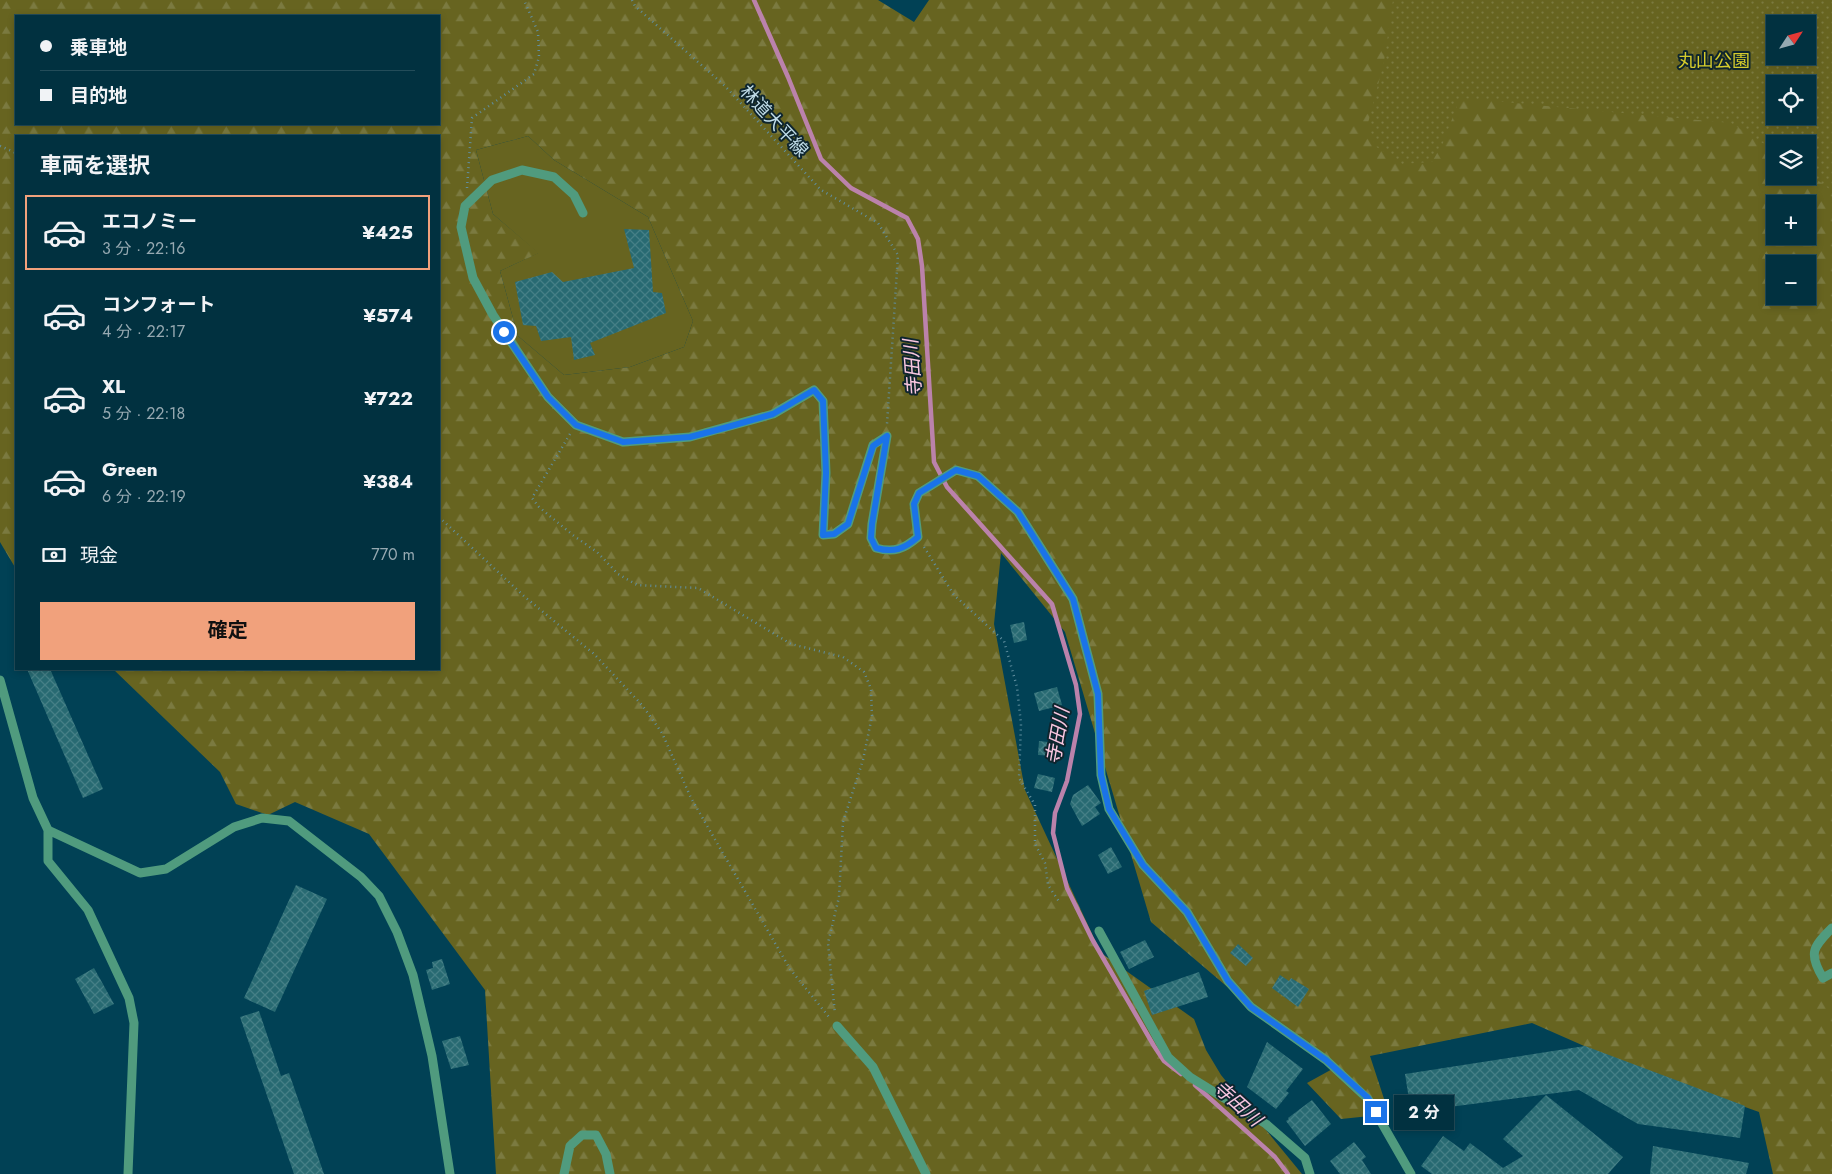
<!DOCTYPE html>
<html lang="ja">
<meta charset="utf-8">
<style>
:root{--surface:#013140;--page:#0b3947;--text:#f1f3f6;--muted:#96a9b1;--line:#234c59;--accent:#f1a17c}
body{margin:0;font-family:Jost,"Noto Sans JP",sans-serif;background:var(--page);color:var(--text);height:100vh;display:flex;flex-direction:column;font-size:19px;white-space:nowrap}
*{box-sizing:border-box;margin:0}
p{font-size:16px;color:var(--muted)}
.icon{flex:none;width:28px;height:28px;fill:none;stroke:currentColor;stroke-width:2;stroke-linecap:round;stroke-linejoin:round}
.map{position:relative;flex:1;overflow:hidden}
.panel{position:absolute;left:15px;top:135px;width:425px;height:535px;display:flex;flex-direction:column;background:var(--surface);border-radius:0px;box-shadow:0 2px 8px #0003,0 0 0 1px var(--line)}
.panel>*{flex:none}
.guide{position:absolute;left:15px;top:15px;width:425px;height:110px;border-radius:0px;box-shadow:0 2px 8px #0003,0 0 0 1px var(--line);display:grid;align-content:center;height:110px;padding:0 25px;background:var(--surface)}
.needle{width:32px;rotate:54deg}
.controls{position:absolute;left:1766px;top:15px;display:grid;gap:10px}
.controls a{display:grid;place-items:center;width:50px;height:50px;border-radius:0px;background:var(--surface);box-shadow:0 2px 8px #0003,0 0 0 1px var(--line);font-size:25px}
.end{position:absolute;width:22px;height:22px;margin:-11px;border:6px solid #1a73e8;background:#fff;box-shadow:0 0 0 2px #fff}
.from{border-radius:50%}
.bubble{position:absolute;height:35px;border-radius:0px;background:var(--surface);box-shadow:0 2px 8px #0003,0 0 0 1px var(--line);font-size:16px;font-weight:700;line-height:35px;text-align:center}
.guide b{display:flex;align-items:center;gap:18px;height:48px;font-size:19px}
.guide b+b{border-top:1px solid var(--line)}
.guide i{width:12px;height:12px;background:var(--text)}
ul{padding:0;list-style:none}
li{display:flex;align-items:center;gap:15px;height:75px;margin:0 10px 8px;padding:0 15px;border:2px solid transparent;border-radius:0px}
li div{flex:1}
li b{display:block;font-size:19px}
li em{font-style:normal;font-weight:700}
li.selected{border-color:var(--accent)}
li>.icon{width:45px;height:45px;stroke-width:1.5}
h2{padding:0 25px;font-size:22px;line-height:60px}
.pay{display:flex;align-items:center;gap:12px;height:55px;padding:0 25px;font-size:19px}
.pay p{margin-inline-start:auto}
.primary-button{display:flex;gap:10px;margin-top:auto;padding:10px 25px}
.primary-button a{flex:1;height:58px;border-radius:0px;background:var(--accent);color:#111;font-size:20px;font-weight:700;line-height:58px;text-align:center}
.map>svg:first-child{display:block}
.grass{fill:#676420}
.forest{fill:url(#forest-firs);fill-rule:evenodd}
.park{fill:url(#park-dots);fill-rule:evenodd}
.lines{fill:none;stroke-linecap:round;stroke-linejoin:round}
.stream{stroke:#bb82ab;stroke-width:4.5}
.building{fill:url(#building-cross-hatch)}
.path{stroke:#618f9f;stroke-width:2.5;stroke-dasharray:1 4;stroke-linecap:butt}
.minor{stroke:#509b7e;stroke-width:9}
.route{stroke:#1a73e8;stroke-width:6}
.labels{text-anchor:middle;stroke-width:4;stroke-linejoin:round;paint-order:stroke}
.park-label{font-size:18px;fill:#d5cc2c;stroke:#0e252e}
.street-label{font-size:18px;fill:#c1dde9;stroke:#0e252e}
.water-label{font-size:19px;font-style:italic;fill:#fac7e1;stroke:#0e252e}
</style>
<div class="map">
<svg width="1832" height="1174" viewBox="0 0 1832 1174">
<defs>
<pattern id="forest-firs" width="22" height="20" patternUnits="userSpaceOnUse" patternTransform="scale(1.25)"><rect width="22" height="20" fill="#676420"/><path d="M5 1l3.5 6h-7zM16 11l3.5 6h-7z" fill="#7b7a40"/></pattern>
<pattern id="park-dots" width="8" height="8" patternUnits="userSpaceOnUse" patternTransform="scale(1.25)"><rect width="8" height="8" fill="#676420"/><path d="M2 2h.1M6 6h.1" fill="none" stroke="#7b7a40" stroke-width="1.8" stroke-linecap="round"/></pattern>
<pattern id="building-cross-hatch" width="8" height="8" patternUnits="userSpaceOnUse" patternTransform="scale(1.25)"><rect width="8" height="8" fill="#286a72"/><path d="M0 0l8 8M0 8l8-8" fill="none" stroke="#457f86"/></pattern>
</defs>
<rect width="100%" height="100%" fill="#014155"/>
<!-- grass -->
<path class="grass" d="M 528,136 L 554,160 L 648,217 L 693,321 L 684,347 L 630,367 L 564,375 L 518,336 L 500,271 L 538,253 L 493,214 L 476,150 Z"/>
<!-- forest -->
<path class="forest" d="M 0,0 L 878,0 L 914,22 L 929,0 L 1832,0 L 1832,1174 L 1773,1174 L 1759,1112 L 1625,1064 L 1532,1023 L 1370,1056 L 1389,1114 L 1341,1119 L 1307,1083 L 1336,1067 L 1251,1007 L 1151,922 L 1065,632 L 1001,553 L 994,624 L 1025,790 L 1101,953 L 1194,1019 L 1206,1050 L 1221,1075 L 1302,1174 L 496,1174 L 485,990 L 369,834 L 295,802 L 268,815 L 236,804 L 220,772 L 113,669 L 439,669 L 439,136 L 16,136 L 16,569 L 0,542 ZM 16,16 L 439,16 L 439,124 L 16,124 ZM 1775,24 L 1808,24 L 1808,56 L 1775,56 ZM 1775,84 L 1808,84 L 1808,116 L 1775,116 ZM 528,136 L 554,160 L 648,217 L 693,321 L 684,347 L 630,367 L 564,375 L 518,336 L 500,271 L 539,253 L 493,214 L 476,150 ZM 1775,144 L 1808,144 L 1808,176 L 1775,176 ZM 1775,204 L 1808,204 L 1808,236 L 1775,236 ZM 1775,264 L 1808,264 L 1808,296 L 1775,296 Z"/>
<!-- park -->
<path class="park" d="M 1393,0 L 1832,0 L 1832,191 L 1808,173 L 1808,144 L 1775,144 L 1775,151 L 1731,123 L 1460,98 L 1443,143 L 1432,162 L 1402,164 L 1375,146 L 1368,123 L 1384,62 ZM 1775,24 L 1808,24 L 1808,56 L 1775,56 ZM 1775,84 L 1808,84 L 1808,116 L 1775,116 Z"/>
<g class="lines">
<!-- stream -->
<path class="stream" d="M 754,0 L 788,77 L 821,159 L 851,188 L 907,218 L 918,239 L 922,266 L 934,462 L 947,487 L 1052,604 L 1076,685 L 1080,714 L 1067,781 L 1055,813 L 1053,833 L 1067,888 L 1092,939 L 1154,1046 L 1164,1061 L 1181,1074
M 1195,1085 L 1275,1157 L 1288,1174"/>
</g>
<!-- building -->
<path class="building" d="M 624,229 L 649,230 L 653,292 L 662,293 L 666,313 L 590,343 L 595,355 L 574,360 L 571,337 L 541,341 L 536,326 L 523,325 L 515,282 L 552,272 L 563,282 L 634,268 Z
M 1024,622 L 1027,640 L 1014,643 L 1010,625 Z
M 27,669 L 50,669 L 103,789 L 83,798 Z
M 1057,687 L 1062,705 L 1039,711 L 1034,693 Z
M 1039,741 L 1058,743 L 1057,756 L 1038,755 Z
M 1038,774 L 1055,778 L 1052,792 L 1034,788 Z
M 1088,785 L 1101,803 L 1095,807 L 1100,814 L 1082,826 L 1070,804 L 1073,795 Z
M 1111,847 L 1122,867 L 1108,874 L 1098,855 Z
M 296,885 L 327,899 L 275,1012 L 244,998 Z
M 1145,940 L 1154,957 L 1129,969 L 1120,952 Z
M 1238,944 L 1253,958 L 1246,966 L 1230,953 Z
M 442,959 L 450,984 L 432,990 L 426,970 L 433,968 L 432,962 Z
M 94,968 L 114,1004 L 94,1014 L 75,979 Z
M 1199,972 L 1208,997 L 1152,1015 L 1144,991 Z
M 1280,975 L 1289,981 L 1291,978 L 1309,989 L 1298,1007 L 1272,988 Z
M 259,1011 L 281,1076 L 289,1073 L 324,1174 L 294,1174 L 240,1017 Z
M 460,1036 L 469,1065 L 451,1069 L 442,1041 Z
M 1267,1042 L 1303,1069 L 1286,1091 L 1289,1093 L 1276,1109 L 1247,1087 Z
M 1585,1046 L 1745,1106 L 1740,1138 L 1638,1124 L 1579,1090 L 1411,1112 L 1405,1074 Z
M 1546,1095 L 1623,1157 L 1608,1174 L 1432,1174 L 1421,1166 L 1443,1136 L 1464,1151 L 1470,1143 L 1503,1168 L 1523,1156 L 1503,1139 Z
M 1312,1100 L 1331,1124 L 1305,1146 L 1286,1121 L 1289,1119 L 1288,1118 Z
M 1354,1142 L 1366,1157 L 1362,1160 L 1371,1174 L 1340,1174 L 1330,1161 Z
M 1653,1146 L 1749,1163 L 1746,1174 L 1650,1174 Z"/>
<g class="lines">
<!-- path -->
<path class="path" d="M 632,0 L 635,6 L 725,86 L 821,190 L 878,223 L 898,255 L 887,424
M 0,146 L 16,153
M 467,188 L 472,118 L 534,74 L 539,57 L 538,32 L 524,0
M 570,434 L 532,498 L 539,507 L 574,536 L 597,552 L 618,574 L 637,585 L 698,588 L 791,644 L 843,657 L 864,672 L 871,689 L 872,716 L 863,760 L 843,822 L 839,897 L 828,943 L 835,1014
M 439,517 L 525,597 L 594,654 L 642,705 L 662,733 L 691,798 L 790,969 L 829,1017
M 924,547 L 954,595 L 1004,641 L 1017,687 L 1021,724 L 1019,778 L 1035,805 L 1035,844 L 1045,863 L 1048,885 L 1060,903"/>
<!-- minor -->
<path class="minor" d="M 583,213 L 574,195 L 554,177 L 522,170 L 492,180 L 465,206 L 461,227 L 473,278 L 493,315 L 548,397 L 576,425 L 623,442 L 690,437 L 773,414 L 814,390 L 823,401 L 826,473 L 823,535 L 834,534 L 848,524 L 873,445 L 887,436
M 887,436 L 872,524 L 871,538 L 876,548 C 894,553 904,549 918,537 L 914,504 L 919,493 L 956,470 L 978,476 L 1018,512 L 1073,599 L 1098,694 L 1101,775 L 1109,809 L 1143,865 L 1187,912 L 1228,981 L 1251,1007 L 1326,1060 L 1368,1099 L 1411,1174
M 0,680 L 33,798 L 48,830 L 140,873 L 166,869 L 234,827 L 262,818 L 289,821 L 361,877 L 379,896 L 397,932 L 413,975 L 432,1056 L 450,1174
M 48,830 L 48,861 L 88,910 L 129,998 L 134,1023 L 128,1174
M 1832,928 C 1813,947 1808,953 1823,978 L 1832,973
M 1099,931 L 1168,1057 L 1190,1077 L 1266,1124 L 1305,1158 L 1310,1174
M 837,1026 L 873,1067 L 926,1174
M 564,1174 L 570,1146 L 582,1135 L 596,1135 L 606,1154 L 610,1174"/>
</g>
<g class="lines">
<!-- route -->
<path class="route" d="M 504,332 L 548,397 L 576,425 L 623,442 L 690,437 L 724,428 L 773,414 L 814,390 L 823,401 L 826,473 L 823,535 L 834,534 L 848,524 L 873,446 L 887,436 L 872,524 L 871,538 L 876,548 C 894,553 904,549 918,537 L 914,504 L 919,493 L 956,470 L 978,476 L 1018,512 L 1073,599 L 1098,694 L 1101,775 L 1109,809 L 1143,865 L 1187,912 L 1228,981 L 1251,1007 L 1326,1060 L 1368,1098 L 1376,1112"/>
</g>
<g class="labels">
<!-- park labels -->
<g class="park-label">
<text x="1714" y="67">丸山公園</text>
</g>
<!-- street labels -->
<g class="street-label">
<text transform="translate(774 121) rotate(47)" y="6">林道大平線</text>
</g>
<!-- water labels -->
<g class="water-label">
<text transform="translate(912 368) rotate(-94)" y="7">寺田川</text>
<text transform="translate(1057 736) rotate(-80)" y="7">寺田川</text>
<text transform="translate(1238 1103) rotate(42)" y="7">寺田川</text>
</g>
</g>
</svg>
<div class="controls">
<a><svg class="needle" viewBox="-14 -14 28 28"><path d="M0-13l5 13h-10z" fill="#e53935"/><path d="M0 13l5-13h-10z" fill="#96a9b1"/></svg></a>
<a><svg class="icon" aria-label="locate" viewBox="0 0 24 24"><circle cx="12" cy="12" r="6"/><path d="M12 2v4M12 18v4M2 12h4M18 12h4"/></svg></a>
<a><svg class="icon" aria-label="layers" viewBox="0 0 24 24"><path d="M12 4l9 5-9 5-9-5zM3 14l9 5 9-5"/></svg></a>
<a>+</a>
<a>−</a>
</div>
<i class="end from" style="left:504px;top:332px"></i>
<i class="end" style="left:1376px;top:1112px"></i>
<div class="bubble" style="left:1394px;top:1095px;width:60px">2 分</div>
<div class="guide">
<b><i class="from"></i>乗車地</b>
<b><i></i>目的地</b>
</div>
<section class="panel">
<h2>車両を選択</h2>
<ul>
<li class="selected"><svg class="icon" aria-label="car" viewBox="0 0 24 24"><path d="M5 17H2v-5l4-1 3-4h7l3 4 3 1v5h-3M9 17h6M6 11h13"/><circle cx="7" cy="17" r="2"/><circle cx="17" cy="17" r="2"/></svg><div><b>エコノミー</b><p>3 分 · 22:16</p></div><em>¥425</em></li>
<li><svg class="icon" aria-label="car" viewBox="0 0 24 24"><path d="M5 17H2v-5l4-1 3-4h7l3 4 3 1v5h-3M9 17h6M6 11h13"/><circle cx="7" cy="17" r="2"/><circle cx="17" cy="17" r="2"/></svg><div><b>コンフォート</b><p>4 分 · 22:17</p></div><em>¥574</em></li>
<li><svg class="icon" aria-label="car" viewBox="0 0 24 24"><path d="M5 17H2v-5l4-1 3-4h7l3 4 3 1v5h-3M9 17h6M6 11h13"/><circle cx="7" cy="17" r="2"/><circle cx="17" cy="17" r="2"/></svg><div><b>XL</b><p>5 分 · 22:18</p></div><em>¥722</em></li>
<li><svg class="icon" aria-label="car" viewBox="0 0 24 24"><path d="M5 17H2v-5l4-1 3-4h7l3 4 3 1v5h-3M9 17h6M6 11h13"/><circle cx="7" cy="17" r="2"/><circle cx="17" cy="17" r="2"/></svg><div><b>Green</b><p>6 分 · 22:19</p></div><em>¥384</em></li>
</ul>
<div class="pay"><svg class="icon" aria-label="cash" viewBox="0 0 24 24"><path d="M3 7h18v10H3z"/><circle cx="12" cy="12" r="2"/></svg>現金<p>770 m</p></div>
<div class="primary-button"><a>確定</a></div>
</section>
</div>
